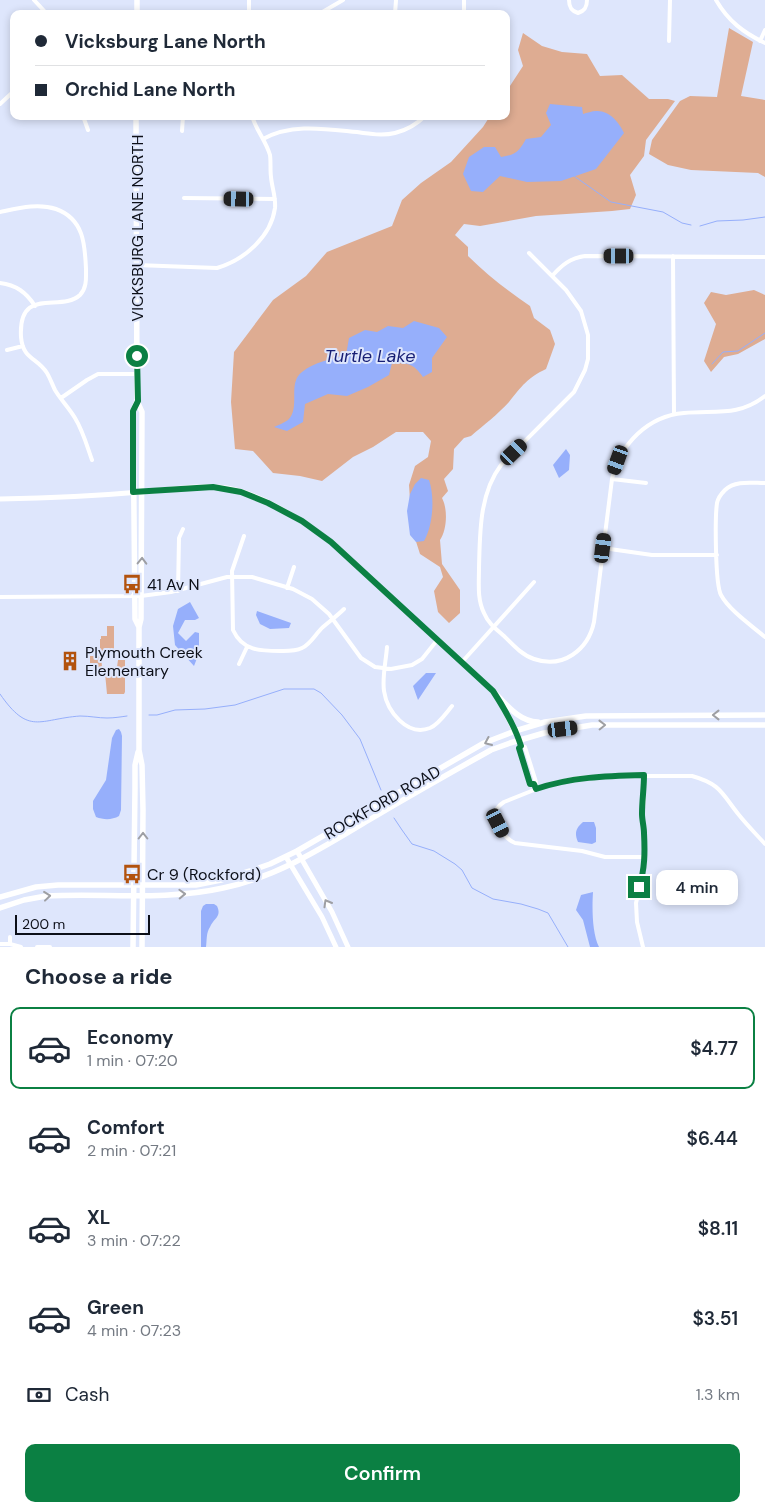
<!DOCTYPE html>
<meta charset="utf-8">
<style>
:root{--surface:#fff;--page:#f6f6f7;--text:#1f2937;--muted:#747a83;--line:#e0e1e3;--accent:#0b8043}
body{margin:0;font-family:"DM Sans",sans-serif;background:var(--page);color:var(--text);height:100vh;display:flex;flex-direction:column;font-size:19px;white-space:nowrap}
*{box-sizing:border-box;margin:0}
p{font-size:16px;color:var(--muted)}
.icon{flex:none;width:28px;height:28px;fill:none;stroke:currentColor;stroke-width:2;stroke-linecap:round;stroke-linejoin:round}
.map{position:relative;height:947px;overflow:hidden}
.details{display:flex;flex-direction:column;background:var(--surface);flex:1}
.details>*{flex:none}
.hud{position:absolute;left:10px;top:10px;width:500px;height:110px;border-radius:10px;box-shadow:0 2px 8px #0003;display:grid;align-content:center;height:110px;padding:0 25px;background:var(--surface)}
.scale{position:absolute;left:15px;bottom:12px;width:135px;box-sizing:border-box;padding-left:5px;border:2px solid #0c0f18;border-top:0;font-size:14px;line-height:18px;white-space:nowrap;color:#0c0f18;-webkit-text-stroke:4px #dee6fc;paint-order:stroke}
.end{position:absolute;width:22px;height:22px;margin:-11px;border:6px solid #0b8043;background:#fff;box-shadow:0 0 0 2px #fff}
.from{border-radius:50%}
.bubble{position:absolute;height:35px;border-radius:10px;background:var(--surface);box-shadow:0 2px 8px #0003;font-size:16px;font-weight:600;line-height:35px;text-align:center}
.car{position:absolute;width:15px;height:30px;margin:-15px -8px;border-radius:6px;box-shadow:0 0 4px 1px #0007;background:linear-gradient(#222 24%,#8ab4d8 0 40%,#222 0 76%,#8ab4d8 0 86%,#222 0)}
.hud b{display:flex;align-items:center;gap:18px;height:48px;font-size:19px}
.hud b+b{border-top:1px solid var(--line)}
.hud i{width:12px;height:12px;background:var(--text)}
ul{padding:0;list-style:none}
li{display:flex;align-items:center;gap:15px;height:82px;margin:0 10px 8px;padding:0 15px;border:2px solid transparent;border-radius:10px}
li div{flex:1}
li b{display:block;font-size:19px}
li em{font-style:normal;font-weight:600}
li.current{border-color:var(--accent)}
li>.icon{width:45px;height:45px;stroke-width:1.5}
h2{padding:0 25px;font-size:22px;line-height:60px}
.pay{display:flex;align-items:center;gap:12px;height:55px;padding:0 25px;font-size:19px}
.pay p{margin-inline-start:auto}
.primary-button{display:flex;gap:10px;margin-top:auto;padding:10px 25px}
.primary-button a{flex:1;height:58px;border-radius:10px;background:var(--accent);color:#fff;font-size:20px;font-weight:600;line-height:58px;text-align:center}
.map>svg:first-child{display:block}
.green{fill:#deac92}
.water{fill:#96affb}
.lines{fill:none;stroke-linecap:round;stroke-linejoin:round}
.stream{stroke:#96affb;stroke-width:1}
.minor{stroke:#fff;stroke-width:4}
.tertiary{stroke:#fff;stroke-width:5}
.secondary{stroke:#fff;stroke-width:5.5}
.oneway{stroke:#9e9fa3}
.route{stroke:#0b8043;stroke-width:6}
.labels{text-anchor:middle;stroke-width:4;stroke-linejoin:round;paint-order:stroke}
.street-label{font-size:16px;fill:#0c0f18;stroke:#dee6fc}
.poi-label{font-size:16px;fill:#0c0f18;stroke:#dee6fc;text-anchor:start}
.water-label{font-size:18px;font-style:italic;fill:#161e74;stroke:#dee6fc}
</style>
<div class="map">
<svg width="765" height="947" viewBox="0 0 765 947">
<rect width="100%" height="100%" fill="#dee6fc"/>
<!-- green -->
<path class="green" d="M 729,28 L 753,42 L 741,96 L 765,100 L 765,177 L 758,173 L 691,170 L 668,165 L 649,154 L 652,140 L 680,101 L 690,96 L 717,97 Z
M 523,33 L 542,46 L 562,52 L 587,54 L 600,76 L 622,75 L 649,99 L 668,99 L 675,101 L 646,140 L 644,156 L 630,175 L 636,195 L 630,209 L 612,211 L 536,216 L 480,226 L 464,224 L 455,235 L 468,247 L 468,256 C 487,275 508,291 530,306 L 534,318 L 550,330 L 555,344 L 546,369 C 527,378 522,386 509,402 C 498,414 484,425 471,436 L 464,438 L 454,449 L 453,469 L 444,479 L 448,491 L 442,498 C 448,509 447,530 440,540 L 442,564 L 460,590 L 460,613 L 449,623 L 438,612 L 434,591 L 443,577 L 440,567 L 420,554 L 412,529 L 409,485 L 415,466 L 428,457 L 431,441 L 423,432 L 396,432 L 373,447 L 353,457 L 322,481 L 300,476 L 273,473 L 253,451 L 235,449 L 231,402 L 234,352 L 273,300 L 306,276 L 327,252 L 392,226 L 402,200 L 421,183 L 451,162 L 483,127 L 490,116 L 506,116 L 506,92 L 523,66 L 518,50 Z
M 754,290 L 765,295 L 765,339 L 738,354 L 724,357 L 711,372 L 704,361 L 716,324 L 704,303 L 711,292 L 726,295 Z
M 107,626 L 114,626 L 114,653 L 100,653 L 100,639 L 101,639 L 101,636 L 107,636 Z
M 90,656 L 101,656 L 102,667 L 117,667 L 118,660 L 125,660 L 125,692 L 124,694 L 107,694 L 105,673 L 98,673 L 97,672 L 96,665 L 90,665 Z"/>
<!-- water -->
<path class="water" d="M 550,104 L 582,107 L 583,114 C 587,113 592,111 596,111 C 609,110 619,122 624,133 L 596,169 L 561,181 L 527,182 L 500,176 L 483,192 L 471,191 L 463,174 L 469,157 L 484,147 L 495,147 L 501,157 C 516,155 519,151 526,139 L 541,137 L 551,125 L 546,113 Z
M 414,321 L 439,328 L 447,337 L 432,358 L 432,372 L 423,377 C 413,363 408,363 392,363 L 389,375 L 368,387 L 347,396 L 328,394 L 305,404 L 303,422 L 287,431 L 274,427 C 278,425 284,423 288,420 C 301,408 287,383 302,372 C 314,362 332,359 346,355 L 349,338 L 365,330 L 377,332 L 388,326 L 403,328 Z
M 566,449 L 570,455 L 569,470 L 559,478 L 553,465 Z
M 421,478 L 429,480 C 435,497 433,526 424,541 L 416,542 L 410,535 L 407,511 L 410,494 L 415,484 Z
M 190,602 L 199,618 L 195,620 L 185,620 L 178,633 L 186,641 L 195,632 L 199,633 L 199,653 L 194,666 L 175,645 L 173,626 L 178,609 Z
M 257,611 L 291,623 L 289,628 L 270,629 L 260,624 L 256,615 Z
M 426,673 L 436,673 L 418,700 L 413,686 Z
M 119,729 L 121,732 L 122,736 L 121,810 L 119,816 C 112,820 104,820 96,817 L 93,809 L 93,801 L 106,780 L 112,738 L 116,730 Z
M 583,822 L 594,822 L 596,828 L 596,842 L 592,844 L 578,842 C 574,833 576,828 583,822 Z
M 593,892 C 592,908 592,933 599,947 L 590,947 L 583,920 L 576,910 L 581,895 Z
M 206,904 L 214,904 L 217,906 C 222,917 214,918 210,927 C 206,933 207,940 206,947 L 201,947 L 201,911 L 203,906 Z"/>
<g class="lines">
<!-- stream -->
<path class="stream" d="M 574,176 L 611,202 L 663,212 L 682,223 L 691,225
M 700,226 L 717,221 L 743,220 L 765,217
M 712,364 L 723,352 L 738,351 L 765,333
M 0,694 C 29,736 39,719 80,716 C 90,716 98,718 107,718 C 114,718 120,717 127,716
M 149,715 L 157,715 L 175,710 L 205,709 L 235,705 L 284,689 L 314,689 L 321,693 L 342,715 L 360,739 L 381,790
M 394,818 L 402,830 L 412,844 L 434,851 L 455,864 L 462,870 L 472,888 L 493,899 L 521,904 L 538,909 L 548,913 L 568,947"/>
<!-- minor -->
<path class="minor" d="M 34,0 L 47,14
M 464,0 L 464,14
M 569,0 C 569,7 571,11 578,13 C 585,11 587,7 587,0
M 716,0 C 728,21 744,33 765,43
M 249,14 L 249,0
M 319,14 L 343,0
M 395,14 L 396,0
M 669,41 L 670,0
M 760,41 L 765,30
M 0,104 L 14,91
M 83,116 L 88,130
M 182,131 L 183,116
M 263,139 C 292,123 326,129 357,132 C 370,134 383,136 395,133 C 407,130 417,124 425,116
M 184,198 L 275,199
M 0,212 C 19,208 38,203 56,209 C 84,219 85,245 86,269 C 86,278 87,288 80,295 C 61,313 18,285 21,337 C 23,360 37,357 47,373 C 50,378 52,384 55,390 C 61,400 69,408 75,418 C 83,431 87,446 92,460
M 529,253 L 566,290 L 581,311 L 588,335 L 588,359 L 585,370 L 574,392 L 501,465 C 479,494 480,534 479,568 C 479,583 477,599 484,613 C 488,623 496,629 504,636 C 513,645 522,655 534,659 C 563,669 588,650 594,622 L 612,479 C 620,444 648,416 684,413 C 715,410 738,417 765,396
M 673,256 L 674,414
M 136,265 L 217,268 C 244,260 271,237 275,208 C 276,197 272,188 271,177 C 270,170 271,162 270,155 C 266,141 256,130 252,116
M 552,276 C 562,265 570,258 585,256 L 765,257
M 0,283 C 16,285 26,292 35,306
M 7,350 L 23,346
M 61,398 L 87,380 L 98,374 L 137,374
M 612,479 L 646,483
M 765,483 C 752,483 735,480 725,490 C 721,494 718,498 717,503 C 715,517 715,584 721,595 C 729,610 752,626 765,637
M 244,536 L 232,571 L 233,630 C 243,652 262,651 283,651 C 289,651 296,651 302,648 C 311,644 316,633 323,627 C 330,621 338,615 344,609
M 603,548 L 652,555 L 717,555
M 287,588 L 294,567
M 178,591 L 179,538 L 183,529
M 0,597 L 141,596 L 171,592 L 227,577 L 252,577 L 293,589 L 312,599 L 329,614 L 361,658 L 375,667 L 391,669 L 412,665 L 422,659 L 438,639
M 387,647 C 386,661 382,677 384,691 C 387,711 407,737 430,728 C 439,724 446,713 452,706
M 462,662 L 534,582
M 239,664 L 247,647
M 519,740 L 521,746 L 519,748 L 531,784 L 534,784
M 521,746 L 525,747 L 536,782 L 535,786
M 644,857 L 605,857 L 582,851 L 515,843 C 505,839 493,822 496,811 C 497,807 501,804 504,802 L 544,786 L 577,778 L 613,776 L 692,776 C 721,784 722,794 739,815 C 747,825 756,834 765,844
M 10,937 L 10,944 L 21,947
M 0,944 L 10,944
M 37,947 L 50,947
M 643,947 L 637,922 L 636,903 L 644,869 L 644,832 L 642,814 L 644,801 L 644,775"/>
<!-- tertiary -->
<path class="tertiary" d="M 0,499 C 47,498 94,496 140,492 C 169,490 199,484 227,488 C 262,494 304,521 331,542 L 495,693
M 499,700 L 519,740
M 297,851 L 332,912 L 348,947
M 286,857 L 322,917 L 336,947"/>
<!-- secondary -->
<path class="secondary" d="M 137,14 L 137,0
M 136,116 L 137,401 L 142,412 L 141,619 L 139,627 L 139,750 L 142,765 L 143,810 L 142,947
M 137,401 L 133,411 L 135,619 L 139,627
M 493,691 C 506,704 519,722 538,722
M 0,897 L 36,887 L 58,885 L 196,885 L 221,880 L 250,871 L 270,864 L 297,851 L 484,743 L 515,731 L 545,722 L 586,716 L 765,715
M 0,908 L 24,900 L 46,896 C 104,893 165,901 223,888 C 277,877 322,848 369,820 C 409,796 450,773 491,750 L 510,743 L 544,733 L 592,725 L 765,725
M 133,947 L 135,788 L 135,765 L 138,752"/>
</g>
<!-- one-way arrows -->
<defs><path id="oneway-chevron" d="M-2-3.5L2.5 0L-2 3.5" fill="none" stroke-width="1.6" stroke-linecap="round" stroke-linejoin="round" transform="scale(1.25)"/></defs>
<g class="oneway">
<use href="#oneway-chevron" transform="translate(142 561) rotate(-89)"/>
<use href="#oneway-chevron" transform="translate(716 715) rotate(180)"/>
<use href="#oneway-chevron" transform="translate(602 725) rotate(-1)"/>
<use href="#oneway-chevron" transform="translate(488 742) rotate(156)"/>
<use href="#oneway-chevron" transform="translate(143 836) rotate(-90)"/>
<use href="#oneway-chevron" transform="translate(182 894) rotate(-2)"/>
<use href="#oneway-chevron" transform="translate(47 896) rotate(-6)"/>
<use href="#oneway-chevron" transform="translate(327 903) rotate(-120)"/>
</g>
<g class="lines">
<!-- route -->
<path class="route" d="M 137,356 L 138,401 L 133,411 L 133,492 L 213,487 L 241,492 L 268,503 L 302,521 L 331,542 L 493,691 C 504,708 515,726 521,746 L 519,748 L 530,784 L 534,784 L 536,789 C 571,777 606,776 644,775 C 644,788 642,801 642,814 C 642,820 644,827 644,833 C 645,852 645,869 639,887"/>
</g>
<!-- icons -->
<defs>
<symbol id="bus-bare" viewBox="-9 -9 18 18"><path d="M-5-6H5V4H4V6H2V4H-2V6H-4V4H-5ZM-3.5-4V0h7V-4ZM-3.5 1.2v1.5H-2V1.2ZM2 1.2v1.5H3.5V1.2Z" fill="#b2520d" stroke="#dee6fc" stroke-width="2.5" paint-order="stroke"/></symbol>
<symbol id="building-bare" viewBox="-9 -9 18 18"><path d="M-4-6H4V6H1V3H-1V6H-4ZM-2.5-4.3h1.7v1.8h-1.7ZM.8-4.3h1.7v1.8H.8ZM-2.5-1h1.7V.8h-1.7ZM.8-1h1.7V.8H.8Z" fill="#b2520d" stroke="#dee6fc" stroke-width="2.5" paint-order="stroke"/></symbol>
</defs>
<g fill-rule="evenodd">
<use href="#bus-bare" x="118" y="570" width="28" height="28"/>
<use href="#building-bare" x="56" y="647" width="28" height="28"/>
<use href="#bus-bare" x="118" y="860" width="28" height="28"/>
</g>
<g class="labels">
<!-- street labels -->
<g class="street-label">
<text transform="translate(137 228) rotate(-90)" y="6">VICKSBURG LANE NORTH</text>
<text transform="translate(382 802) rotate(-30)" y="6">ROCKFORD ROAD</text>
</g>
<!-- poi labels -->
<g class="poi-label">
<text x="147" y="590">41 Av N</text>
<text x="85" y="658">Plymouth Creek<tspan x="85" dy="18">Elementary</tspan></text>
<text x="147" y="880">Cr 9 (Rockford)</text>
</g>
<!-- water labels -->
<g class="water-label">
<text x="370" y="362">Turtle Lake</text>
</g>
</g>
</svg>
<div class="scale">200 m</div>
<i class="end from" style="left:137px;top:356px"></i>
<i class="end" style="left:639px;top:887px"></i>
<div class="bubble" style="left:656px;top:870px;width:82px">4 min</div>
<i class="car" style="left:239px;top:199px;rotate:271deg"></i>
<i class="car" style="left:619px;top:256px;rotate:270deg"></i>
<i class="car" style="left:514px;top:452px;rotate:46deg"></i>
<i class="car" style="left:618px;top:460px;rotate:200deg"></i>
<i class="car" style="left:603px;top:548px;rotate:7deg"></i>
<i class="car" style="left:563px;top:729px;rotate:83deg"></i>
<i class="car" style="left:498px;top:823px;rotate:153deg"></i>
<div class="hud">
<b><i class="from"></i>Vicksburg Lane North</b>
<b><i></i>Orchid Lane North</b>
</div>
</div>
<section class="details">
<h2>Choose a ride</h2>
<ul>
<li class="current"><svg class="icon" aria-label="car" viewBox="0 0 24 24"><path d="M5 17H2v-5l4-1 3-4h7l3 4 3 1v5h-3M9 17h6M6 11h13"/><circle cx="7" cy="17" r="2"/><circle cx="17" cy="17" r="2"/></svg><div><b>Economy</b><p>1 min · 07:20</p></div><em>$4.77</em></li>
<li><svg class="icon" aria-label="car" viewBox="0 0 24 24"><path d="M5 17H2v-5l4-1 3-4h7l3 4 3 1v5h-3M9 17h6M6 11h13"/><circle cx="7" cy="17" r="2"/><circle cx="17" cy="17" r="2"/></svg><div><b>Comfort</b><p>2 min · 07:21</p></div><em>$6.44</em></li>
<li><svg class="icon" aria-label="car" viewBox="0 0 24 24"><path d="M5 17H2v-5l4-1 3-4h7l3 4 3 1v5h-3M9 17h6M6 11h13"/><circle cx="7" cy="17" r="2"/><circle cx="17" cy="17" r="2"/></svg><div><b>XL</b><p>3 min · 07:22</p></div><em>$8.11</em></li>
<li><svg class="icon" aria-label="car" viewBox="0 0 24 24"><path d="M5 17H2v-5l4-1 3-4h7l3 4 3 1v5h-3M9 17h6M6 11h13"/><circle cx="7" cy="17" r="2"/><circle cx="17" cy="17" r="2"/></svg><div><b>Green</b><p>4 min · 07:23</p></div><em>$3.51</em></li>
</ul>
<div class="pay"><svg class="icon" aria-label="cash" viewBox="0 0 24 24"><path d="M3 7h18v10H3z"/><circle cx="12" cy="12" r="2"/></svg>Cash<p>1.3 km</p></div>
<div class="primary-button"><a>Confirm</a></div>
</section>
